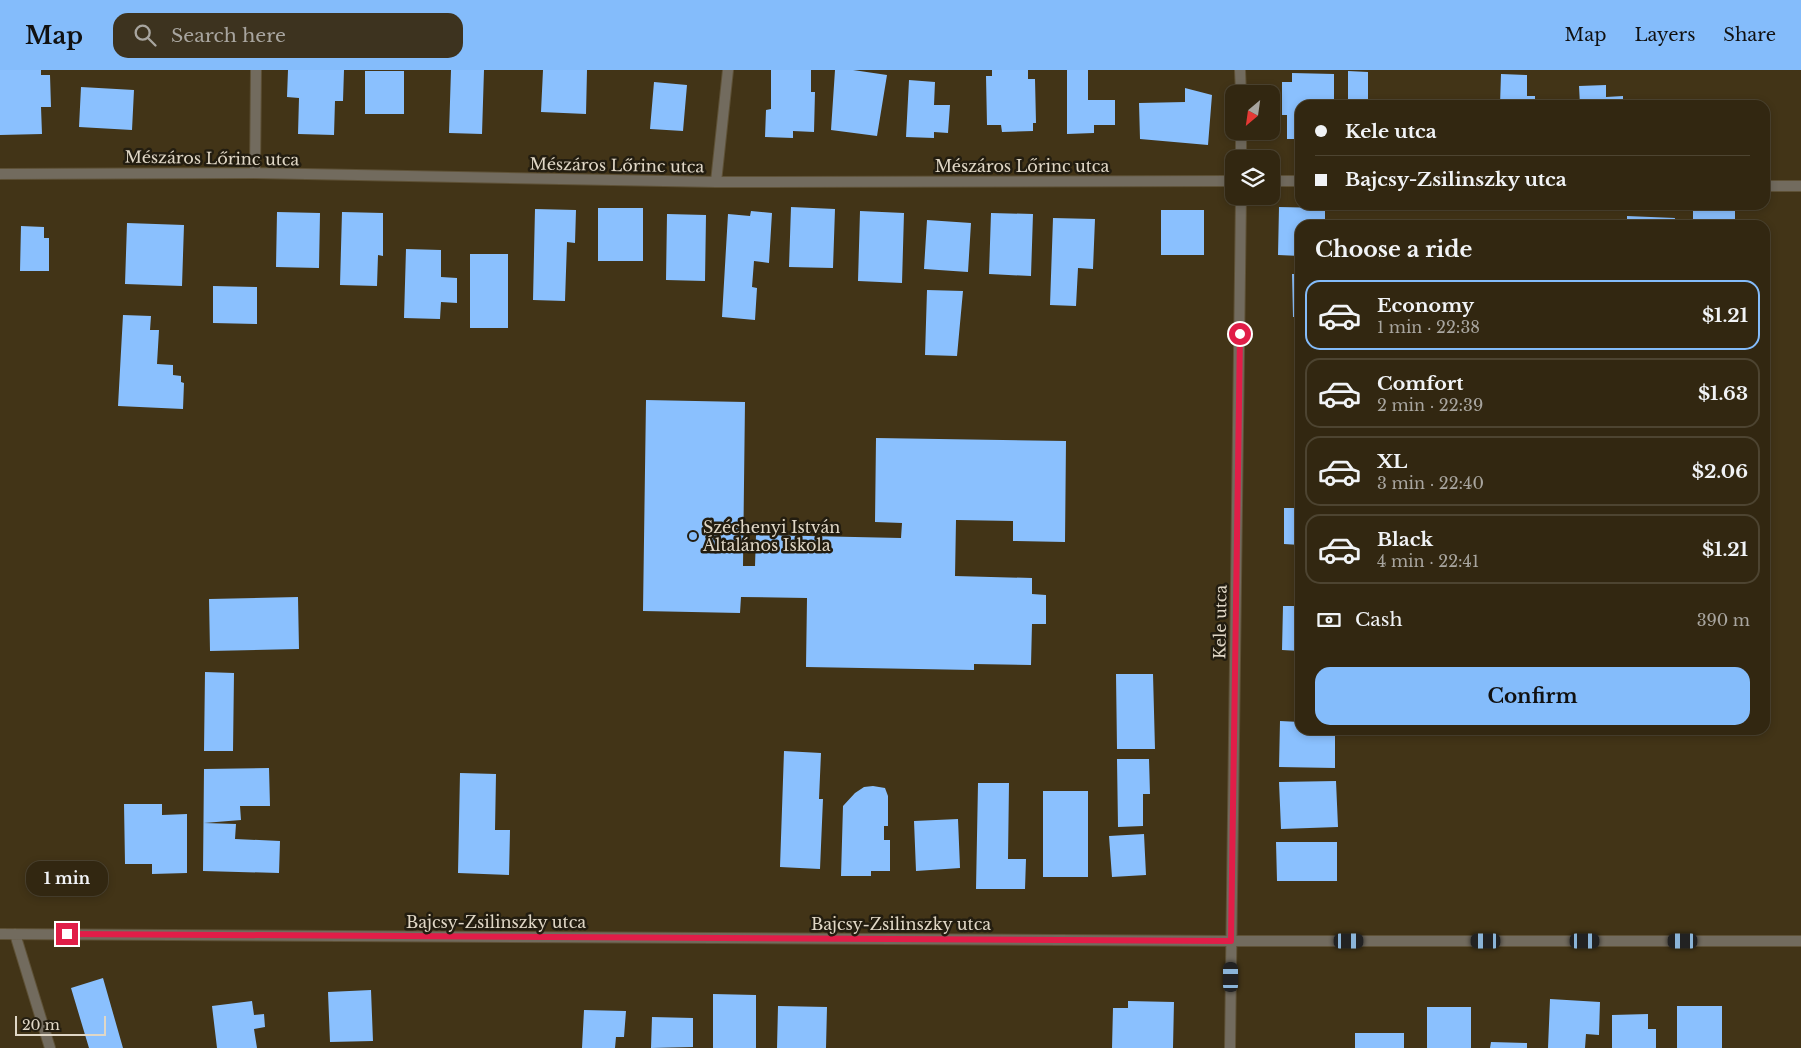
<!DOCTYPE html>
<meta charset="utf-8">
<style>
:root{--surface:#322711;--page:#3d331f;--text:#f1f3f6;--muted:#a8a59f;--line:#4d4431;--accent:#84bcfb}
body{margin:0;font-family:"Libre Baskerville",serif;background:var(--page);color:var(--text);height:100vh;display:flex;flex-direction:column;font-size:19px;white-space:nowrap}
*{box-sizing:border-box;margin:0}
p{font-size:16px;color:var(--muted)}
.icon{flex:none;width:28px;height:28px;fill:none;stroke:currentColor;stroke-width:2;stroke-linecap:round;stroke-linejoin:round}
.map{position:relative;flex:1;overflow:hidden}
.sheet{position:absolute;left:1295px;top:150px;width:475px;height:515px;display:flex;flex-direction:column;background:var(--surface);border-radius:15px;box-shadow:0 2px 8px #0003,0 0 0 1px var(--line)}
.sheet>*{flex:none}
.banner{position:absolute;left:1295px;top:30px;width:475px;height:110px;border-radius:15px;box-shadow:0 2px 8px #0003,0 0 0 1px var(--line);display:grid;align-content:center;height:110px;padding:0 20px;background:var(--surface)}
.needle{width:32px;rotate:209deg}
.controls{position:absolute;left:1225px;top:15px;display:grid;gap:10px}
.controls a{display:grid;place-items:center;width:55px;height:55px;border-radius:10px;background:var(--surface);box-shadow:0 2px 8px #0003,0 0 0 1px var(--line);font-size:25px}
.scale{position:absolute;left:15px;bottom:12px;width:91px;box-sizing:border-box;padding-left:5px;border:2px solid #e0d7c6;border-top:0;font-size:14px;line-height:18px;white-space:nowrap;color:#e0d7c6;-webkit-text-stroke:4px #231d10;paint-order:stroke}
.end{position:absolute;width:22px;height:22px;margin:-11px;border:6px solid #e11d48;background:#fff;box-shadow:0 0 0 2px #fff}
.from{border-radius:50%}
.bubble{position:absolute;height:35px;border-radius:15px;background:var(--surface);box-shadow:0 2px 8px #0003,0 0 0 1px var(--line);font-size:16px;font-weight:700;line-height:35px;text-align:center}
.car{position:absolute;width:15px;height:30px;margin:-15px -8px;border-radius:6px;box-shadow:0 0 4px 1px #0007;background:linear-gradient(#222 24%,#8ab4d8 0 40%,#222 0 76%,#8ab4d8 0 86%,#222 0)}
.banner b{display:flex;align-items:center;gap:18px;height:48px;font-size:19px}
.banner b+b{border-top:1px solid var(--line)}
.banner i{width:12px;height:12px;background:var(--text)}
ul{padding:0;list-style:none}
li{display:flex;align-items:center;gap:15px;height:70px;margin:0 10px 8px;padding:0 10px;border:2px solid var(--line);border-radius:15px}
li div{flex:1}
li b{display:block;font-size:19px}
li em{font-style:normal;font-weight:700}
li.active{border-color:var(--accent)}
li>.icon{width:45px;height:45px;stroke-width:1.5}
h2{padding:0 20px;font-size:22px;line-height:60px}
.pay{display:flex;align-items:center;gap:12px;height:55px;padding:0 20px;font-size:19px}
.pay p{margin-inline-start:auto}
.primary-button{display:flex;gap:10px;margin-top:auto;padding:10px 20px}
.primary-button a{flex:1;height:58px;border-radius:15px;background:var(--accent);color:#111;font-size:20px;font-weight:700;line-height:58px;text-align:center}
header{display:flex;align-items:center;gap:30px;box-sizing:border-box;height:70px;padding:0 25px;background:var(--accent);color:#111}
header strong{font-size:24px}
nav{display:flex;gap:28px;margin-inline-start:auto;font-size:18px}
.search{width:350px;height:45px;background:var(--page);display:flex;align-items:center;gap:12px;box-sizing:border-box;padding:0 18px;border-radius:15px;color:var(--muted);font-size:19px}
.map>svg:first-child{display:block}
.building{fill:#8ac0fe}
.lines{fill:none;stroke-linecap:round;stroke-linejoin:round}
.street-casing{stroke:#5e5136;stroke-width:12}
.street{stroke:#726b5e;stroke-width:10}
.route{stroke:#e11d48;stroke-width:6}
.poi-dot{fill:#84bcfb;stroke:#231d10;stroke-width:2}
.labels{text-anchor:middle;stroke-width:5;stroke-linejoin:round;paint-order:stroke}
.street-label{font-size:16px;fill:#e0d7c6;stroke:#231d10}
.poi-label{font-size:16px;fill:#e0d7c6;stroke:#231d10;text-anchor:start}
</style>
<header>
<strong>Map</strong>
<div class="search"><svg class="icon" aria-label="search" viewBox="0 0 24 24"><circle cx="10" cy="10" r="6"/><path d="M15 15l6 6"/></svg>Search here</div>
<nav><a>Map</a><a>Layers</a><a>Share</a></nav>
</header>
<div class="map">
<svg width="1801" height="978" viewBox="0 0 1801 978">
<rect width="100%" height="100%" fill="#423417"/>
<!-- building -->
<path class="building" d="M 0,0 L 41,0 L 41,5 L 50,5 L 51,37 L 41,37 L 42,64 L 0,65 Z
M 288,0 L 344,0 L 343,31 L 335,31 L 334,65 L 298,64 L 299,28 L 287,27 Z
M 451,0 L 484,0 L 482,64 L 449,63 Z
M 543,0 L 587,0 L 586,44 L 541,42 Z
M 771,0 L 811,0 L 811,22 L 815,22 L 814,62 L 793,61 L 793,68 L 765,67 L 766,40 L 771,39 Z
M 835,0 L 853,0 L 887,5 L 877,66 L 831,60 Z
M 992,0 L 1028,0 L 1028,9 L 1035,9 L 1036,53 L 1033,53 L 1033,61 L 1002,62 L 1001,55 L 987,55 L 986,6 L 992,6 Z
M 1067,0 L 1088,0 L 1088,30 L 1115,30 L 1115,55 L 1094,55 L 1094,63 L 1067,64 Z
M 365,1 L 404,1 L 404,44 L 365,44 Z
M 1348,1 L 1368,2 L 1368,35 L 1348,35 Z
M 1292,3 L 1334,4 L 1334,35 L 1300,35 L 1300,69 L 1287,69 L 1287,45 L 1282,45 L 1282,12 L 1292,12 Z
M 1501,4 L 1527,5 L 1527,26 L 1535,26 L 1535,35 L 1500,35 Z
M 909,10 L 935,12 L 934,35 L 950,35 L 948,63 L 934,62 L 934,68 L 906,67 Z
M 654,12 L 687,15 L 683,61 L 650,59 Z
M 1606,15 L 1606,27 L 1623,26 L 1623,35 L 1580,35 L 1579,16 Z
M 81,17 L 134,20 L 132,60 L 79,57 Z
M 1185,18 L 1212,25 L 1208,75 L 1140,69 L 1139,33 L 1185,32 Z
M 1696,31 L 1739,32 L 1738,35 L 1696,35 Z
M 791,137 L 835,139 L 833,198 L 789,197 Z
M 1279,137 L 1325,138 L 1325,155 L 1300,155 L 1300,186 L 1278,185 Z
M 598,138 L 643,138 L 643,191 L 598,191 Z
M 1693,138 L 1735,139 L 1735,155 L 1693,155 Z
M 535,139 L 576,140 L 575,173 L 567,172 L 565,231 L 533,230 Z
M 1161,140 L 1204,140 L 1204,185 L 1161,185 Z
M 751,141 L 772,143 L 769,193 L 754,191 L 752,217 L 757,218 L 755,250 L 722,247 L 728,144 L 750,146 Z
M 860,141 L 904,143 L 902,213 L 858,211 Z
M 277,142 L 320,143 L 319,198 L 276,197 Z
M 342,142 L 383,143 L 383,186 L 378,185 L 377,216 L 340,215 Z
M 991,143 L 1033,144 L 1031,206 L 989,204 Z
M 667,144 L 706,145 L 705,211 L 666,210 Z
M 1627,146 L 1675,148 L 1674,155 L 1627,155 Z
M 1053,148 L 1095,149 L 1093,199 L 1078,198 L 1076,236 L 1050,235 Z
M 927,150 L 971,153 L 968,202 L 924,199 Z
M 127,153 L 184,155 L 182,216 L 125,214 Z
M 21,156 L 44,157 L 44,168 L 49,168 L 49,201 L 20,201 Z
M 406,179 L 441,180 L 441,207 L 457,208 L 457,233 L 441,232 L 440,249 L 404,248 Z
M 470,184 L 508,184 L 508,258 L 470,258 Z
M 1292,204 L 1300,204 L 1300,247 L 1293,247 Z
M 213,216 L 257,217 L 257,254 L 213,253 Z
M 927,220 L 963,221 L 957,286 L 925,285 Z
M 123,245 L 151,246 L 150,260 L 159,260 L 157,294 L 173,295 L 173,305 L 181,306 L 181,312 L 184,313 L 183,339 L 118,336 Z
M 646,330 L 745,332 L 743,496 L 755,496 L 756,465 L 901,468 L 902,453 L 875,452 L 876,368 L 1066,371 L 1065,472 L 1013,471 L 1013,451 L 956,450 L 955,506 L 1032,508 L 1032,524 L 1046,525 L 1046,554 L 1032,554 L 1031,595 L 974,594 L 974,600 L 806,597 L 807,528 L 741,527 L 740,543 L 643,541 Z
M 1284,438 L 1300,438 L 1300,475 L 1284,474 Z
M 298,527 L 299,579 L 210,581 L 209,529 Z
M 1283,536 L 1300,536 L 1300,581 L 1282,580 Z
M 205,602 L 234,603 L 233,681 L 204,681 Z
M 1116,604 L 1153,604 L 1155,679 L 1117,679 Z
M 1280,651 L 1300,652 L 1300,660 L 1335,660 L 1335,698 L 1279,697 Z
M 784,681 L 821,683 L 819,729 L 823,729 L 820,799 L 780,797 Z
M 1117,689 L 1149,689 L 1150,724 L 1143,724 L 1143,756 L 1118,757 Z
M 269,698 L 270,736 L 240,736 L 241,750 L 204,753 L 236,754 L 235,769 L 280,771 L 279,803 L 203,801 L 204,699 Z
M 460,703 L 496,704 L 495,760 L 510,760 L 509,805 L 458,803 Z
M 1336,711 L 1338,757 L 1281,759 L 1279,712 Z
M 978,713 L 1009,713 L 1008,789 L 1026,789 L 1025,819 L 976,819 Z
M 873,716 L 885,718 L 888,726 L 888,756 L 884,756 L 884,770 L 890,770 L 890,801 L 871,801 L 871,806 L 841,806 L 843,736 L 855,723 L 864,717 Z
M 1043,721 L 1088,721 L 1088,807 L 1043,807 Z
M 124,734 L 162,734 L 162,745 L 187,744 L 187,803 L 152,804 L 152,794 L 125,794 Z
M 958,749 L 960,798 L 916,801 L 914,751 Z
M 1144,764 L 1146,805 L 1112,807 L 1109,766 Z
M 1276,772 L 1337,772 L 1337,811 L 1277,811 Z
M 103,908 L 123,978 L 89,978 L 71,918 Z
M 371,920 L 373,971 L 330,972 L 328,922 Z
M 713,924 L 756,925 L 756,978 L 713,978 Z
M 1550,929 L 1600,932 L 1599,965 L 1586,964 L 1585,978 L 1548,978 Z
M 252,931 L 254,945 L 264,944 L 265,957 L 254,959 L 257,978 L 217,978 L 212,936 Z
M 1128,931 L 1174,932 L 1173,978 L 1112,978 L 1113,938 L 1128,938 Z
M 778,936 L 827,937 L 826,978 L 777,978 Z
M 1677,936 L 1722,936 L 1722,978 L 1677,978 Z
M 1427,937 L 1471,937 L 1471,978 L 1427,978 Z
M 584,940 L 626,941 L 624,967 L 616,967 L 615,978 L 582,978 Z
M 1648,944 L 1648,959 L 1656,959 L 1656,978 L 1612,978 L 1612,945 Z
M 652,947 L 693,948 L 693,977 L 651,978 Z
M 1355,963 L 1404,963 L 1404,978 L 1355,978 Z
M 1491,972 L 1527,973 L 1527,978 L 1490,978 Z"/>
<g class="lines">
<defs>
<path id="street" d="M 1240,0 L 1241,24
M 1241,61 L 1241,89
M 255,103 L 256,0
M 0,104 L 255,103 L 716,112 L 1234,111
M 1271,111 L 1300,111
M 716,112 L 728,0
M 1765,116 L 1801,116
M 0,864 L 1231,871 L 1801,871
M 15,864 L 50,978
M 1230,978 L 1241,126"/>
</defs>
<!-- street casing -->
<use href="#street" class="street-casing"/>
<!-- street -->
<use href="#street" class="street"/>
</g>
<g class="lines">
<!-- route -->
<path class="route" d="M 67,864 L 1231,871 L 1240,264"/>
</g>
<!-- markers -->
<circle class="poi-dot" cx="693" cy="466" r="5"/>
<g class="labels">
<!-- street labels -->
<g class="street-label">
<text transform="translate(212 88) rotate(1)" y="6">Mészáros Lőrinc utca</text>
<text transform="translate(617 95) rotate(1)" y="6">Mészáros Lőrinc utca</text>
<text x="1022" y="102">Mészáros Lőrinc utca</text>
<text transform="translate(1220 552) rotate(-89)" y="6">Kele utca</text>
<text x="496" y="858">Bajcsy-Zsilinszky utca</text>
<text x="901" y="860">Bajcsy-Zsilinszky utca</text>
</g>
<!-- poi labels -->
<g class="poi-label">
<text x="703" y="463">Széchenyi István<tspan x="703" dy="18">Általános Iskola</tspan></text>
</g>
</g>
</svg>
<div class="controls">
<a><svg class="needle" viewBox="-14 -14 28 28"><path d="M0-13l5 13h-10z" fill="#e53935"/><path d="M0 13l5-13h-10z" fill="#a8a59f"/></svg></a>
<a><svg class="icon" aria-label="layers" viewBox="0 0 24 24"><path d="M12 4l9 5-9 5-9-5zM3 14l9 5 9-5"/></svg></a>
</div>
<div class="scale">20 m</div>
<i class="end from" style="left:1240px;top:264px"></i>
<i class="end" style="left:67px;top:864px"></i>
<div class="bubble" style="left:26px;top:791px;width:82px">1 min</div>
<i class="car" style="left:1349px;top:871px;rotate:90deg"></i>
<i class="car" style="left:1486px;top:871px;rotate:270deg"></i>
<i class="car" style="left:1585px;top:871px;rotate:90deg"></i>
<i class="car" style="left:1683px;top:871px;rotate:270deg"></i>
<i class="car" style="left:1231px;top:907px;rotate:0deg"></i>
<div class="banner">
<b><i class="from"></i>Kele utca</b>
<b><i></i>Bajcsy-Zsilinszky utca</b>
</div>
<section class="sheet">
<h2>Choose a ride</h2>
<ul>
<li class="active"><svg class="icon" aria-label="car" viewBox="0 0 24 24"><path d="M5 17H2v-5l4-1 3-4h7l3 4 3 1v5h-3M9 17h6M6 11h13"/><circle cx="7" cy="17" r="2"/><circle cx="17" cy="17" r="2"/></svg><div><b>Economy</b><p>1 min · 22:38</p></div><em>$1.21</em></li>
<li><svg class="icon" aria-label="car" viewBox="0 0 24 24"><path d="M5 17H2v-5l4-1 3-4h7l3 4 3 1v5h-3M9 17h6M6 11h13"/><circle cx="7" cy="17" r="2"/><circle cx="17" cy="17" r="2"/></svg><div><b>Comfort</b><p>2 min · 22:39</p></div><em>$1.63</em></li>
<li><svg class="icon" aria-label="car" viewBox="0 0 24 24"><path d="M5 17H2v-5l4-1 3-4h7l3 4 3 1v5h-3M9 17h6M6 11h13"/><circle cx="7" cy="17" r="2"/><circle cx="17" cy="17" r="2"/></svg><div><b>XL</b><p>3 min · 22:40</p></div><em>$2.06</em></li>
<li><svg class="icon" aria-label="car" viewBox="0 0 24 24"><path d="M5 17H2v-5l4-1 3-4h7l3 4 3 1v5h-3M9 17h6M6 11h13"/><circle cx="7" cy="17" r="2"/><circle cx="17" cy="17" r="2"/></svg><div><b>Black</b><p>4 min · 22:41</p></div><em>$1.21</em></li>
</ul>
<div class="pay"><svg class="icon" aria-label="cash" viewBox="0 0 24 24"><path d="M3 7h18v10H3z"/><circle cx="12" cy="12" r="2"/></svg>Cash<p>390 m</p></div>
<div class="primary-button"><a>Confirm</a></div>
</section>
</div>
